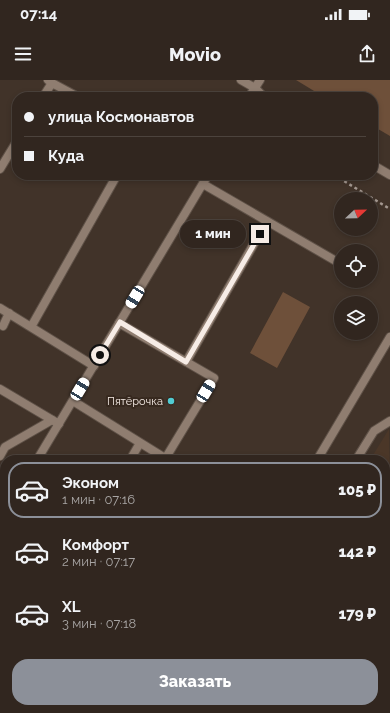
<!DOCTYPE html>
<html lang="ru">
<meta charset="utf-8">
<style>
:root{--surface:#31261f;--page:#392e28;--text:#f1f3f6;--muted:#a8a5a4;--line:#4c433d;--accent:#8c9099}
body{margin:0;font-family:Raleway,sans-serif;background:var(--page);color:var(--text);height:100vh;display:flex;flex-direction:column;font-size:15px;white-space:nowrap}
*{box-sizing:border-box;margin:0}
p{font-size:13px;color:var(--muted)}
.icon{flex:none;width:22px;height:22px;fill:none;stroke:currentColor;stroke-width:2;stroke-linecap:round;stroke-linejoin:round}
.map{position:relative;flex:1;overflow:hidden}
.sheet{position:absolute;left:0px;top:375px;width:390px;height:258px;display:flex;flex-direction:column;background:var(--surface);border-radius:16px 16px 0 0;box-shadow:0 2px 6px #0003,0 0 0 1px var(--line)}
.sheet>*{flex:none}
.guide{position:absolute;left:12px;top:12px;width:366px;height:88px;border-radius:16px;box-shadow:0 2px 6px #0003,0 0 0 1px var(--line);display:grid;align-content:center;height:88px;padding:0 12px;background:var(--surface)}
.needle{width:26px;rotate:68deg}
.tools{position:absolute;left:334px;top:112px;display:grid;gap:8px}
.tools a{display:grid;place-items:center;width:44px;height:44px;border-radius:50%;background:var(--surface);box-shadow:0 2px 6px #0003,0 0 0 1px var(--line);font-size:20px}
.end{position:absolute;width:18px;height:18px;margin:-9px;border:5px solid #f6ece6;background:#111;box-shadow:0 0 0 2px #111}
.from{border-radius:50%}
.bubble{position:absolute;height:28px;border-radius:14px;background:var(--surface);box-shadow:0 2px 6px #0003,0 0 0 1px var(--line);font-size:13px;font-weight:800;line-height:28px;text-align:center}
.car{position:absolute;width:12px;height:24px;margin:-12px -6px;border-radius:5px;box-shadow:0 0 3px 1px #0007;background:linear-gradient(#fff 24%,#345 0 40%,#fff 0 76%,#345 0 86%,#fff 0)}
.guide b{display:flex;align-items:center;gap:14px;height:38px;font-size:15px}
.guide b+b{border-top:1px solid var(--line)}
.guide i{width:10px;height:10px;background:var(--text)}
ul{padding:7px 0 0;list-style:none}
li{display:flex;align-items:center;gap:12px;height:56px;margin:0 8px 6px;padding:0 4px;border:2px solid transparent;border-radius:16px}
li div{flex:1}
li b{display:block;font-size:15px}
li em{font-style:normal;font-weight:800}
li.selected{border-color:var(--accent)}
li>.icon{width:36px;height:36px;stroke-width:1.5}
.primary-button{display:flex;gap:8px;margin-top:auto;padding:8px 12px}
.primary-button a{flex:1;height:46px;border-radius:16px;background:var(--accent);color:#fff;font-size:16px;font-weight:800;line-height:46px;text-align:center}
.status{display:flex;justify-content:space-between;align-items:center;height:28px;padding:0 20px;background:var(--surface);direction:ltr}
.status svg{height:11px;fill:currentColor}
header{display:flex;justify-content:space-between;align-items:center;height:52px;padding:0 12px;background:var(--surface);font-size:18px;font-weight:800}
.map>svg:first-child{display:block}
.built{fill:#4b3728}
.green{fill:#6e503a}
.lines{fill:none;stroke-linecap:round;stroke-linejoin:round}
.service-casing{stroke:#5e5147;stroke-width:10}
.minor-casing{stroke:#5e5147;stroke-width:10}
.tertiary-casing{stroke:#5e5147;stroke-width:10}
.path{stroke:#a49890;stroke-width:2.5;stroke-dasharray:3 3;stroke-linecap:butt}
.service{stroke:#8f7d70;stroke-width:8}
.minor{stroke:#8f7d70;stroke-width:8}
.tertiary{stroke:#8f7d70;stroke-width:8}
.route{stroke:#f6ece6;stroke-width:5}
.poi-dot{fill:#51ccd3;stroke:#37291f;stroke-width:1.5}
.labels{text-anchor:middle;stroke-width:4;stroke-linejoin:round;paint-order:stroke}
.poi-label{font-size:11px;fill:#f6ece6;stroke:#37291f;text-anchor:end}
</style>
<div class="status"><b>07:14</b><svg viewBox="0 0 49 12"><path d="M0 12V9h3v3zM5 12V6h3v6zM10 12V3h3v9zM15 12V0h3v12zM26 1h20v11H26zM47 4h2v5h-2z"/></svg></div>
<header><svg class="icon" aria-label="menu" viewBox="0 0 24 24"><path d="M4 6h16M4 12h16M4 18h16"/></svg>Movio<svg class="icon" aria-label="share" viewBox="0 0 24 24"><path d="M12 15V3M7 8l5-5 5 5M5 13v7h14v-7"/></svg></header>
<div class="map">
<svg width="390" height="633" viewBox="0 0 390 633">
<rect width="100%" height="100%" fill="#413329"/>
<!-- built -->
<path class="built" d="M 389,349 L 390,415 L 385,423 L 385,380 L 370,380 Z"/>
<!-- green -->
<path class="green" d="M 296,0 L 390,0 L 390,56 L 373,46 L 373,17 L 324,17 Z
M 283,212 L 310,227 L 277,288 L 250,273 Z"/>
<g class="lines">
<defs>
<path id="service" d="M 52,3 L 78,17
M 43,17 L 52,3 L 48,0
M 0,89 L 17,61
M 203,104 L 341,184
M 0,228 L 94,286
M 119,243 L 214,298 L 165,379
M 3,246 L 9,233
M 31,247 L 117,95
M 186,282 L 267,141
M 73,321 L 168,380
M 0,376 L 5,367 L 52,340
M 130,380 L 140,363
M 317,380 L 390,257
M 356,380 L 374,351 L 390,341
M 0,452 L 5,456
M 385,515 L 390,518
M 385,573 L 390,564
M 5,594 L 1,601 L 5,604
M 48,628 L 56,633
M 65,633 L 67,628
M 349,633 L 352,628"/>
<path id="minor" d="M 0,309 L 59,344"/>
<path id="tertiary" d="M 241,0 L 255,8 L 264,17
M 249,17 L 260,0
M 373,85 L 390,95
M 37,380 L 208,95
M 0,442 L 5,434"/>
</defs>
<!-- service casing -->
<use href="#service" class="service-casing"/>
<!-- minor casing -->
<use href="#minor" class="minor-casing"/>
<!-- tertiary casing -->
<use href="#tertiary" class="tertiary-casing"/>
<!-- path -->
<path class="path" d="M 334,95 L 390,129"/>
<!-- service -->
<use href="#service" class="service"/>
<!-- minor -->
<use href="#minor" class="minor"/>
<!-- tertiary -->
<use href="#tertiary" class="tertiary"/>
</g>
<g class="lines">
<!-- route -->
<path class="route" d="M 100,275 L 120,242 L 186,282 L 260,154"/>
</g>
<!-- markers -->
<circle class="poi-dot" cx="171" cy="321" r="4"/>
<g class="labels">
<!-- poi labels -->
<g class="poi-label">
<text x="163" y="325">Пятёрочка</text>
</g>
</g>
</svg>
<div class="tools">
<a><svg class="needle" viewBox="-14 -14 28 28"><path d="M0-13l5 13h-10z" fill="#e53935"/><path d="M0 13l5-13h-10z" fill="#a8a5a4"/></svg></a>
<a><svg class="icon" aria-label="locate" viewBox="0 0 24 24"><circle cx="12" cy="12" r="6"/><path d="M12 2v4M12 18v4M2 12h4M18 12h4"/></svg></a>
<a><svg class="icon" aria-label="layers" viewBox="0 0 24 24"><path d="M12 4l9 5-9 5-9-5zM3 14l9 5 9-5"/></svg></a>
</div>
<i class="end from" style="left:100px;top:275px"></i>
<i class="end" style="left:260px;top:154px"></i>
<div class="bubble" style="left:180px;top:140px;width:66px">1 мин</div>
<i class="car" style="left:135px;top:217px;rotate:211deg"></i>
<i class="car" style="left:80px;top:309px;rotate:31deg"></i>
<i class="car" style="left:206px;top:311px;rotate:31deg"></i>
<div class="guide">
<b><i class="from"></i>улица Космонавтов</b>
<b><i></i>Куда</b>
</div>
<section class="sheet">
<ul>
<li class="selected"><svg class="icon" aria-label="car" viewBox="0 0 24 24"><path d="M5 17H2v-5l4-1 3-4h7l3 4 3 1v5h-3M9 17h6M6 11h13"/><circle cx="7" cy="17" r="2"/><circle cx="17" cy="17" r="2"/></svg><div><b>Эконом</b><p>1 мин · 07:16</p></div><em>105 ₽</em></li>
<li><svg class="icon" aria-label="car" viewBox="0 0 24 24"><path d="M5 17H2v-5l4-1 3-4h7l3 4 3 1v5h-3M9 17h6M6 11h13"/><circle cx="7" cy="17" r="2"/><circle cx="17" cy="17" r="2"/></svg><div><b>Комфорт</b><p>2 мин · 07:17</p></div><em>142 ₽</em></li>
<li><svg class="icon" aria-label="car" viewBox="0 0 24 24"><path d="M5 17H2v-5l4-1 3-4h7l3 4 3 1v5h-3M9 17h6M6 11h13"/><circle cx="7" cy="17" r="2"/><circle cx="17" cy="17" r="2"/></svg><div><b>XL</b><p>3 мин · 07:18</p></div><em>179 ₽</em></li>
</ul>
<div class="primary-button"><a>Заказать</a></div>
</section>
</div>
